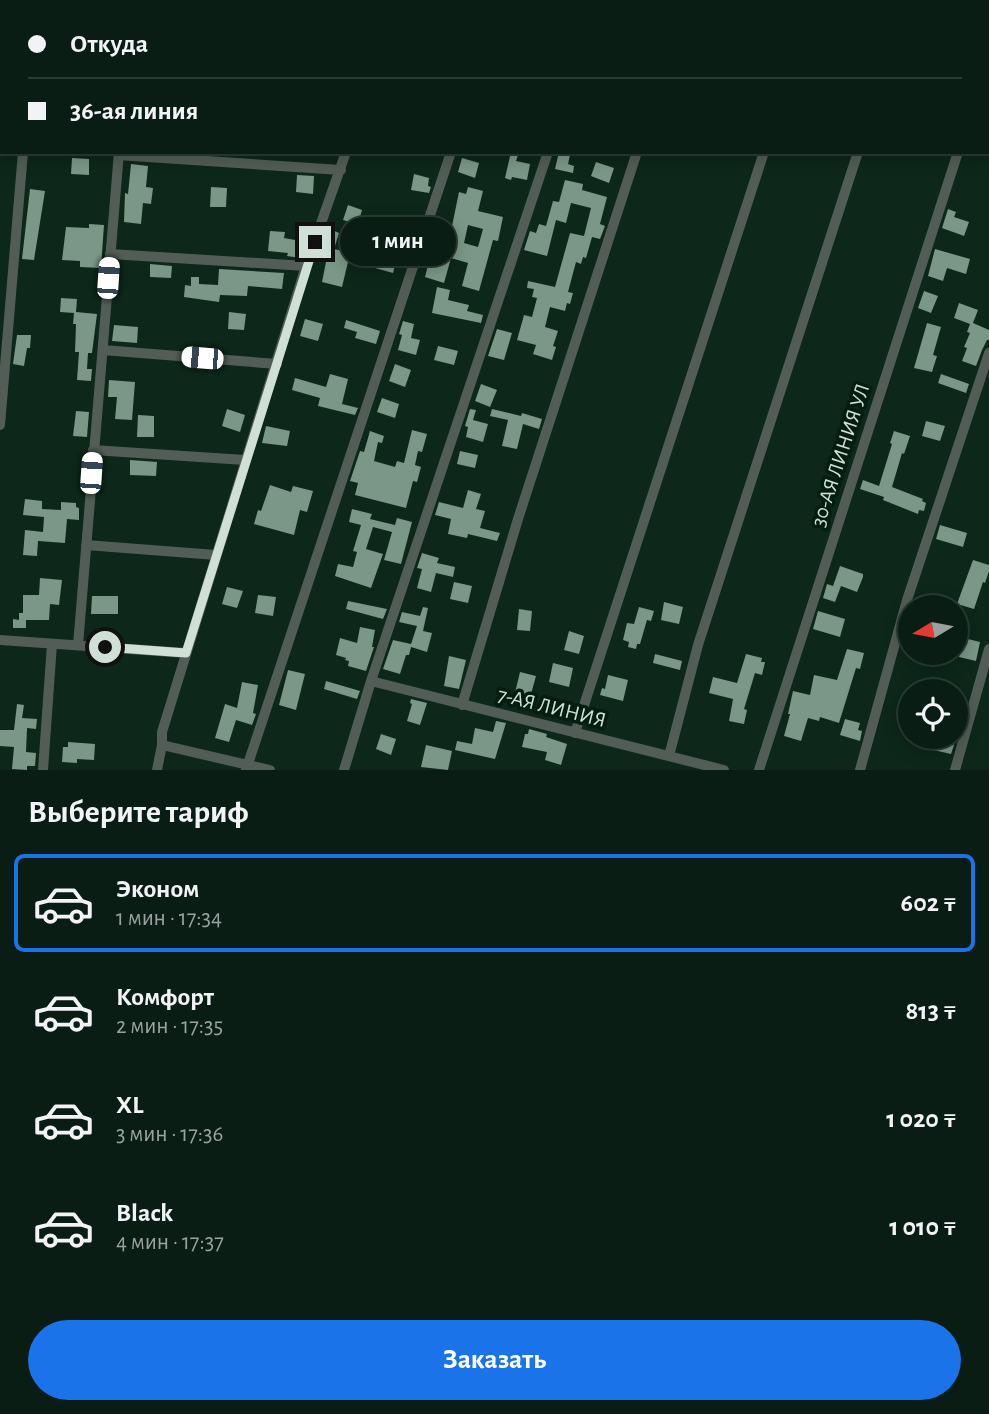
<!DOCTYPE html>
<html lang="ru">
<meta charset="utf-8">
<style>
:root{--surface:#0a1d14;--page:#13261d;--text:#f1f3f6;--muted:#99a2a0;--line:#2a3b34;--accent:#1a73e8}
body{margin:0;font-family:"Alegreya Sans",sans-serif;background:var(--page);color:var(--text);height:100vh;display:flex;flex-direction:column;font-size:26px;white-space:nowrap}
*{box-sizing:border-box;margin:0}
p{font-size:23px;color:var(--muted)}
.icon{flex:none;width:38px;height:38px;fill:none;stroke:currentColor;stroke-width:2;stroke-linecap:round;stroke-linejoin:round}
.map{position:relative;height:770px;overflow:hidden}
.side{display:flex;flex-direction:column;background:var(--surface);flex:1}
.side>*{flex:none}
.guide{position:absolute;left:0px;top:0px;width:990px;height:154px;box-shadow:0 4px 18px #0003,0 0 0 2px var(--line);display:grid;align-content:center;height:154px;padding:0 28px;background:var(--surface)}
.needle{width:46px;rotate:260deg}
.controls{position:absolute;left:898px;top:595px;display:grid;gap:14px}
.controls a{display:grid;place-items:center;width:70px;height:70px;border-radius:50%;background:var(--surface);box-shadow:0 4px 18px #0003,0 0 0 2px var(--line);font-size:35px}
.end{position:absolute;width:32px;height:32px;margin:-16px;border:9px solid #d1e0d7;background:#111;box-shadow:0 0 0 4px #111}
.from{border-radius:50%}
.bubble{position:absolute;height:49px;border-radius:24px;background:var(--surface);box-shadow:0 4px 18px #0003,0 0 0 2px var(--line);font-size:23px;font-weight:700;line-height:49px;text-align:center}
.car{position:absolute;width:21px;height:42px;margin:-21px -10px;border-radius:9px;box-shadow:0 0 5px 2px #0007;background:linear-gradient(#fff 24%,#345 0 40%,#fff 0 76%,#345 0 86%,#fff 0)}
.guide b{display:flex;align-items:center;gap:24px;height:66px;font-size:26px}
.guide b+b{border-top:2px solid var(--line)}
.guide i{width:18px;height:18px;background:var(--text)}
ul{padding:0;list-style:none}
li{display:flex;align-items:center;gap:21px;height:98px;margin:0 14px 10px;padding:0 14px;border:4px solid transparent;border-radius:10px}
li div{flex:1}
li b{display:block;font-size:26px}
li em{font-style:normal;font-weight:700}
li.selected{border-color:var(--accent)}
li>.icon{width:63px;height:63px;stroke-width:1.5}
h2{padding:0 28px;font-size:32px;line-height:84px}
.cta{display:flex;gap:14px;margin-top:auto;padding:14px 28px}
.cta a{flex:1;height:80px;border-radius:42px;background:var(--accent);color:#fff;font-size:28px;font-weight:700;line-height:80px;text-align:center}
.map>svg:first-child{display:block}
.building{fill:#7a9787;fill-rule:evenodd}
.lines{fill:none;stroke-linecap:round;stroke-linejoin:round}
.minor{stroke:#515d56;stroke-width:10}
.route{stroke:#d1e0d7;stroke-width:9}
.labels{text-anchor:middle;stroke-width:7;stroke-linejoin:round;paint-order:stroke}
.street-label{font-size:21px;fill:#d1e0d7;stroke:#041d11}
</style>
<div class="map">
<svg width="989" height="770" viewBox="0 0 989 770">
<rect width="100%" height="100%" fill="#0d271a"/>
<!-- building -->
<path class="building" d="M 511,152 L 519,152 L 516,161 L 530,164 L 527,180 L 512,177 L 511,180 L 505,178 Z
M 559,152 L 570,155 L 568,164 L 574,166 L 573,173 L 555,169 Z
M 72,158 L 89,159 L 89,175 L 71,174 Z
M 462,158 L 479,163 L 475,178 L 458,172 Z
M 596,162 L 614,168 L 609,183 L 591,176 Z
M 131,164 L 148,166 L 146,187 L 153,188 L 151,204 L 143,203 L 141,224 L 124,222 L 125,193 L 128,194 Z
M 414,174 L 429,178 L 428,186 L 431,187 L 429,193 L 411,190 Z
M 297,175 L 314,176 L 313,194 L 296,192 Z
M 565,180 L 583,184 L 582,190 L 607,197 L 600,224 L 605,226 L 600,239 L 592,237 L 586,258 L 583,257 L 581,264 L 576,262 L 568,292 L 573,293 L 570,304 L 567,303 L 565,311 L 550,307 L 545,327 L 558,331 L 553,346 L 556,347 L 552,360 L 533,354 L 536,345 L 517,340 L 524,315 L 532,317 L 537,298 L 532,297 L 534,289 L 527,288 L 528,281 L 555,287 L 570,233 L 584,236 L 591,208 L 571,203 L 566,223 L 556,220 L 547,256 L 524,250 L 530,231 L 536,233 L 539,224 L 546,226 L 553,201 L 559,202 Z
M 211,187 L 227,188 L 226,207 L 210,207 Z
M 468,187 L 483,191 L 478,211 L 503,217 L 498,241 L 493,240 L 479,291 L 462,286 L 468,263 L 451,258 L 444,283 L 425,277 L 428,265 L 434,267 L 446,230 L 451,231 L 459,192 L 466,194 ZM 468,225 L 483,229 L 478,247 L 464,243 Z
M 30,189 L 45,191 L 34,260 L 22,259 Z
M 348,205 L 362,210 L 360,217 L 365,219 L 363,226 L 343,220 Z
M 948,209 L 956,212 L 954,217 L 969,222 L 964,236 L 942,228 Z
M 89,224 L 104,225 L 101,268 L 80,267 L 80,261 L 62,260 L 66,227 L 89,228 Z
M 332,230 L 339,233 L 334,249 L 356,254 L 354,263 L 348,262 L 342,287 L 322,282 L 327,257 L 324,256 Z
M 270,231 L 285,232 L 284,238 L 306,242 L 301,258 L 287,256 L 288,253 L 268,251 Z
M 378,233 L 398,237 L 394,256 L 397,257 L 393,273 L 375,268 L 382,242 L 376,240 Z
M 935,249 L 970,259 L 966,274 L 947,268 L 943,281 L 928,276 Z
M 150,264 L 172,266 L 171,278 L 150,277 Z
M 219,269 L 284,273 L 282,289 L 248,286 L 247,296 L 220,295 L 219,302 L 184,297 L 185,285 L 191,286 L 191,277 L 199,277 L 199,284 L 218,285 Z
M 437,287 L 450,290 L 448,300 L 469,305 L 467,311 L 483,315 L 481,323 L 432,313 Z
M 924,291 L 938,296 L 931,313 L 918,308 Z
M 61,298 L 77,299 L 76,312 L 97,314 L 92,353 L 88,353 L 87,369 L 92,369 L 91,381 L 77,380 L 79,352 L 75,352 L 76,324 L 73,324 L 74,313 L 60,312 Z
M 959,303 L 978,310 L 973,323 L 989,330 L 989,340 L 987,340 L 982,350 L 976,366 L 962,361 L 967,348 L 964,347 L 970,333 L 967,332 L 970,324 L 954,318 Z
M 229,312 L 246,314 L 244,330 L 228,329 Z
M 305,319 L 323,324 L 318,341 L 300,336 Z
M 346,320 L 380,331 L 376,344 L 355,338 L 357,332 L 344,328 Z
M 403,321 L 414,324 L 411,338 L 420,340 L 416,355 L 398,350 L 402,335 L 399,334 Z
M 927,323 L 941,327 L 933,355 L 937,356 L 932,372 L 914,368 Z
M 114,325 L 138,327 L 137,343 L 112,341 Z
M 497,329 L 512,333 L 504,360 L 488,356 Z
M 17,335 L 31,335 L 30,348 L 27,348 L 24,366 L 13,364 Z
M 438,346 L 458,351 L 454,365 L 434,360 Z
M 395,364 L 411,370 L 405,387 L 389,381 Z
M 330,374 L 348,379 L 342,404 L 358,408 L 355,415 L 318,406 L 320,398 L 292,390 L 295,378 L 326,387 Z
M 941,374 L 969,384 L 966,393 L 938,383 Z
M 109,380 L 135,382 L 132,420 L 115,419 L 117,397 L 108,397 Z
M 481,384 L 497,390 L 490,407 L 475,401 Z
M 382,398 L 399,404 L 395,418 L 377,412 Z
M 227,409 L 245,415 L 240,432 L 222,426 Z
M 470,409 L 476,410 L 473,420 L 488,424 L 483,442 L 466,437 L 468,427 L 465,426 Z
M 492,409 L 521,416 L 522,413 L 542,419 L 539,429 L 523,424 L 517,449 L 502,446 L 508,420 L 490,416 Z
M 76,411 L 89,412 L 87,437 L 73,436 Z
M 138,415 L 154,416 L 154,437 L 137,437 Z
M 926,421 L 945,426 L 940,441 L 922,436 Z
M 266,426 L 290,431 L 287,446 L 262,443 Z
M 412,430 L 427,434 L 422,452 L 418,451 L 415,465 L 421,467 L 417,482 L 413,481 L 406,508 L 355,495 L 358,483 L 350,481 L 360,451 L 364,452 L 370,431 L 384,436 L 382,443 L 378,442 L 374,461 L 395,467 L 397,461 L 404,463 Z
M 894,431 L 910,436 L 904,454 L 902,453 L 892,487 L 923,499 L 922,501 L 926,503 L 924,511 L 919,510 L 918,514 L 883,500 L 884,497 L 860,489 L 863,480 L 879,486 L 892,444 L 890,443 Z
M 460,451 L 478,455 L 475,468 L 457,464 Z
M 130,460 L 157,462 L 156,476 L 130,475 Z
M 270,485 L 291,492 L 293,486 L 313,491 L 307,512 L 300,510 L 294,535 L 254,524 L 258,510 L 261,511 Z
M 468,490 L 481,494 L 476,509 L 485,511 L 480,528 L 500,533 L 497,541 L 468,534 L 467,538 L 448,534 L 451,519 L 435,515 L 439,502 L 463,508 Z
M 25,499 L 42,501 L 42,509 L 61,510 L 61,502 L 76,503 L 76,507 L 79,508 L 79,520 L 67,519 L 65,543 L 38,541 L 37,556 L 23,555 L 25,530 L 43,532 L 44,517 L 23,515 Z
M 352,509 L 372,514 L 370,519 L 395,525 L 397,518 L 412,522 L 401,564 L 384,560 L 392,532 L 373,527 L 366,549 L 383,554 L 371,588 L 335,576 L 338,564 L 353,567 L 357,552 L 353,551 L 361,525 L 349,522 Z
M 940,525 L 967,533 L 963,547 L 936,539 Z
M 422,553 L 439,558 L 437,563 L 455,567 L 453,577 L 436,573 L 431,592 L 417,588 L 422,569 L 417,568 Z
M 973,560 L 989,565 L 989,571 L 985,583 L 983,582 L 974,609 L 957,604 Z
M 840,566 L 863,574 L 863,577 L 857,592 L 841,586 L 835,602 L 823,598 L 827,584 L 833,586 Z
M 40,578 L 62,580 L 59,605 L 50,604 L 49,620 L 26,620 L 26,628 L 13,628 L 13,619 L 19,620 L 19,613 L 23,613 L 23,595 L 39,595 Z
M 454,582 L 472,586 L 468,603 L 450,599 Z
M 227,587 L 243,591 L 237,608 L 222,604 Z
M 258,595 L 276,597 L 273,616 L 255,613 Z
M 92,596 L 118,596 L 118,614 L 91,614 Z
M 348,601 L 387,609 L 383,619 L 346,609 Z
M 664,602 L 683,607 L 679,624 L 661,620 Z
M 423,607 L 428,608 L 423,631 L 432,633 L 427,652 L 411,647 L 409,655 L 406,655 L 400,674 L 383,669 L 393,640 L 411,644 L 417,626 L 399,622 L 402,612 L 420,616 Z
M 639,607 L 654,611 L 651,621 L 647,620 L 640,644 L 637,644 L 636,649 L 628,647 L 629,642 L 623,640 L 627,623 L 634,624 Z
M 519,609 L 532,611 L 530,631 L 517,630 Z
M 818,611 L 845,619 L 840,637 L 813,629 Z
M 360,627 L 375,630 L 372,647 L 374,647 L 366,671 L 348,666 L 349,661 L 345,660 L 346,658 L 336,655 L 340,638 L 357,643 Z
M 569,631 L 584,636 L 579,654 L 564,650 Z
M 964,638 L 980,642 L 976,661 L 959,657 Z
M 847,649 L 864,653 L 860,669 L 856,668 L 839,723 L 820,717 L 819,721 L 808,718 L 801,741 L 784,736 L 790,714 L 788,714 L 793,691 L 810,695 L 814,675 L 837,680 Z
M 655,654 L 682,661 L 680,670 L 653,663 Z
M 746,654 L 762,658 L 761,662 L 765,662 L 762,675 L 755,673 L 744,709 L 747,710 L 744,724 L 729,721 L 733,699 L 709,693 L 713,677 L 737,683 Z
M 449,656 L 466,660 L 459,689 L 444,686 Z
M 553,663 L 573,668 L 569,687 L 549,682 Z
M 288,670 L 305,674 L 296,710 L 279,705 Z
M 520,672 L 536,676 L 528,705 L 513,701 Z
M 608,675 L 628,680 L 623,701 L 600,695 L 602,688 L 605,689 Z
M 326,681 L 360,691 L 357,699 L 324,689 Z
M 242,682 L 258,685 L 253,713 L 256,714 L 252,725 L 236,720 L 229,742 L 215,738 L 225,704 L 237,708 Z
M 411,699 L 427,703 L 420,725 L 407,721 L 412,704 L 410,703 Z
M 17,704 L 24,705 L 22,718 L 37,719 L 36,729 L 27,728 L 26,752 L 36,753 L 35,766 L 27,766 L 27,770 L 12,769 L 14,747 L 0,746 L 0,730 L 14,730 Z
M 845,719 L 860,723 L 858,730 L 862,731 L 860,741 L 840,735 Z
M 496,721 L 506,723 L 495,759 L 455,750 L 457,741 L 472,744 L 475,728 L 493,732 Z
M 529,729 L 547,734 L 546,737 L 567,744 L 561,765 L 545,760 L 547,752 L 522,747 L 525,734 L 528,734 Z
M 381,734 L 396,739 L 391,755 L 376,749 Z
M 932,737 L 955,742 L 951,754 L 929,749 Z
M 68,742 L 95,744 L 94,760 L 77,759 L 77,763 L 62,762 L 63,747 L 68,747 Z
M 426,745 L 452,751 L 448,770 L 421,767 Z"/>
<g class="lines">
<!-- minor -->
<path class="minor" d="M 820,0 L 825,2
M 102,2 L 102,0
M 369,2 L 369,0
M 639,2 L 639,0
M 901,2 L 902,0
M 0,51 L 2,51
M 989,55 L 989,54
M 118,155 L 341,170
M 110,254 L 306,266
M 103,350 L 277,364
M 0,425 L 23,152
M 93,450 L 245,460
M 86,545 L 216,555
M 0,640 L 186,653
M 78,645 L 119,152
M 371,681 L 724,770
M 462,705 L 518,519 L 637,152
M 575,733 L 764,152
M 162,745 L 270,770
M 669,756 L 698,645 L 858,152
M 43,770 L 52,644
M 157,770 L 162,745 L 162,732 L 306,266 L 346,152
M 246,770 L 451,152
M 344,770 L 371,681 L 548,152
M 759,770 L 958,152
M 860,770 L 907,600 L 989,353
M 955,770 L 989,649"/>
</g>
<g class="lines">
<!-- route -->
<path class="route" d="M 105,647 L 186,653 L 315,242"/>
</g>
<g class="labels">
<!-- street labels -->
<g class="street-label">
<text transform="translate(840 455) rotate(-72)" y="7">30-АЯ ЛИНИЯ УЛ</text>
<text transform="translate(552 707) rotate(14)" y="7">7-АЯ ЛИНИЯ</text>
</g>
</g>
</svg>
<div class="controls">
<a><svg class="needle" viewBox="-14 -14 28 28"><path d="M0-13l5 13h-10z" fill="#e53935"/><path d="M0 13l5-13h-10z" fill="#99a2a0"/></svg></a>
<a><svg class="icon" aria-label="locate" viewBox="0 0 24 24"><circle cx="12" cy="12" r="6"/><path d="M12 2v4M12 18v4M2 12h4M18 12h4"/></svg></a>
</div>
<i class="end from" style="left:105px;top:647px"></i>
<i class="end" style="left:315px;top:242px"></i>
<div class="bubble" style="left:340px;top:217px;width:116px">1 мин</div>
<i class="car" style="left:108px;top:278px;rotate:4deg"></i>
<i class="car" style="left:202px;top:358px;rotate:275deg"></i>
<i class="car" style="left:91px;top:473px;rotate:4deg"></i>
<div class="guide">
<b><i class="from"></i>Откуда</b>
<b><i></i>36-ая линия</b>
</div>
</div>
<section class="side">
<h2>Выберите тариф</h2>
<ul>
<li class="selected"><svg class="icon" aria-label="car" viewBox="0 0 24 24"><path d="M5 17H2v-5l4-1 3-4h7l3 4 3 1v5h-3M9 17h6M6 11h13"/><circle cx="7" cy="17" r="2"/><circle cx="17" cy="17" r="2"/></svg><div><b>Эконом</b><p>1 мин · 17:34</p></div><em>602 ₸</em></li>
<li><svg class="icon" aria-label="car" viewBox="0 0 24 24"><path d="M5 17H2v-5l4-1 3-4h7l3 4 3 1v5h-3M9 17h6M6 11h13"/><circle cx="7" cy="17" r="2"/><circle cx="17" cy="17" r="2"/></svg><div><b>Комфорт</b><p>2 мин · 17:35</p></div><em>813 ₸</em></li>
<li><svg class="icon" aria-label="car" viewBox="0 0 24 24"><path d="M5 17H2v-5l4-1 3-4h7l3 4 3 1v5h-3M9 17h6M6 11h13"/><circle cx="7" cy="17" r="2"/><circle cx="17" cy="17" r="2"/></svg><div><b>XL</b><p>3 мин · 17:36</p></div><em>1 020 ₸</em></li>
<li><svg class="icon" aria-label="car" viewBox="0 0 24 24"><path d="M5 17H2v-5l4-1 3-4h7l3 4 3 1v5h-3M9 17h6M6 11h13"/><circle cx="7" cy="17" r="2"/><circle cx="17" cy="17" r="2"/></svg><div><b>Black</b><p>4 мин · 17:37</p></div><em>1 010 ₸</em></li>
</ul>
<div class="cta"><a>Заказать</a></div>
</section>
